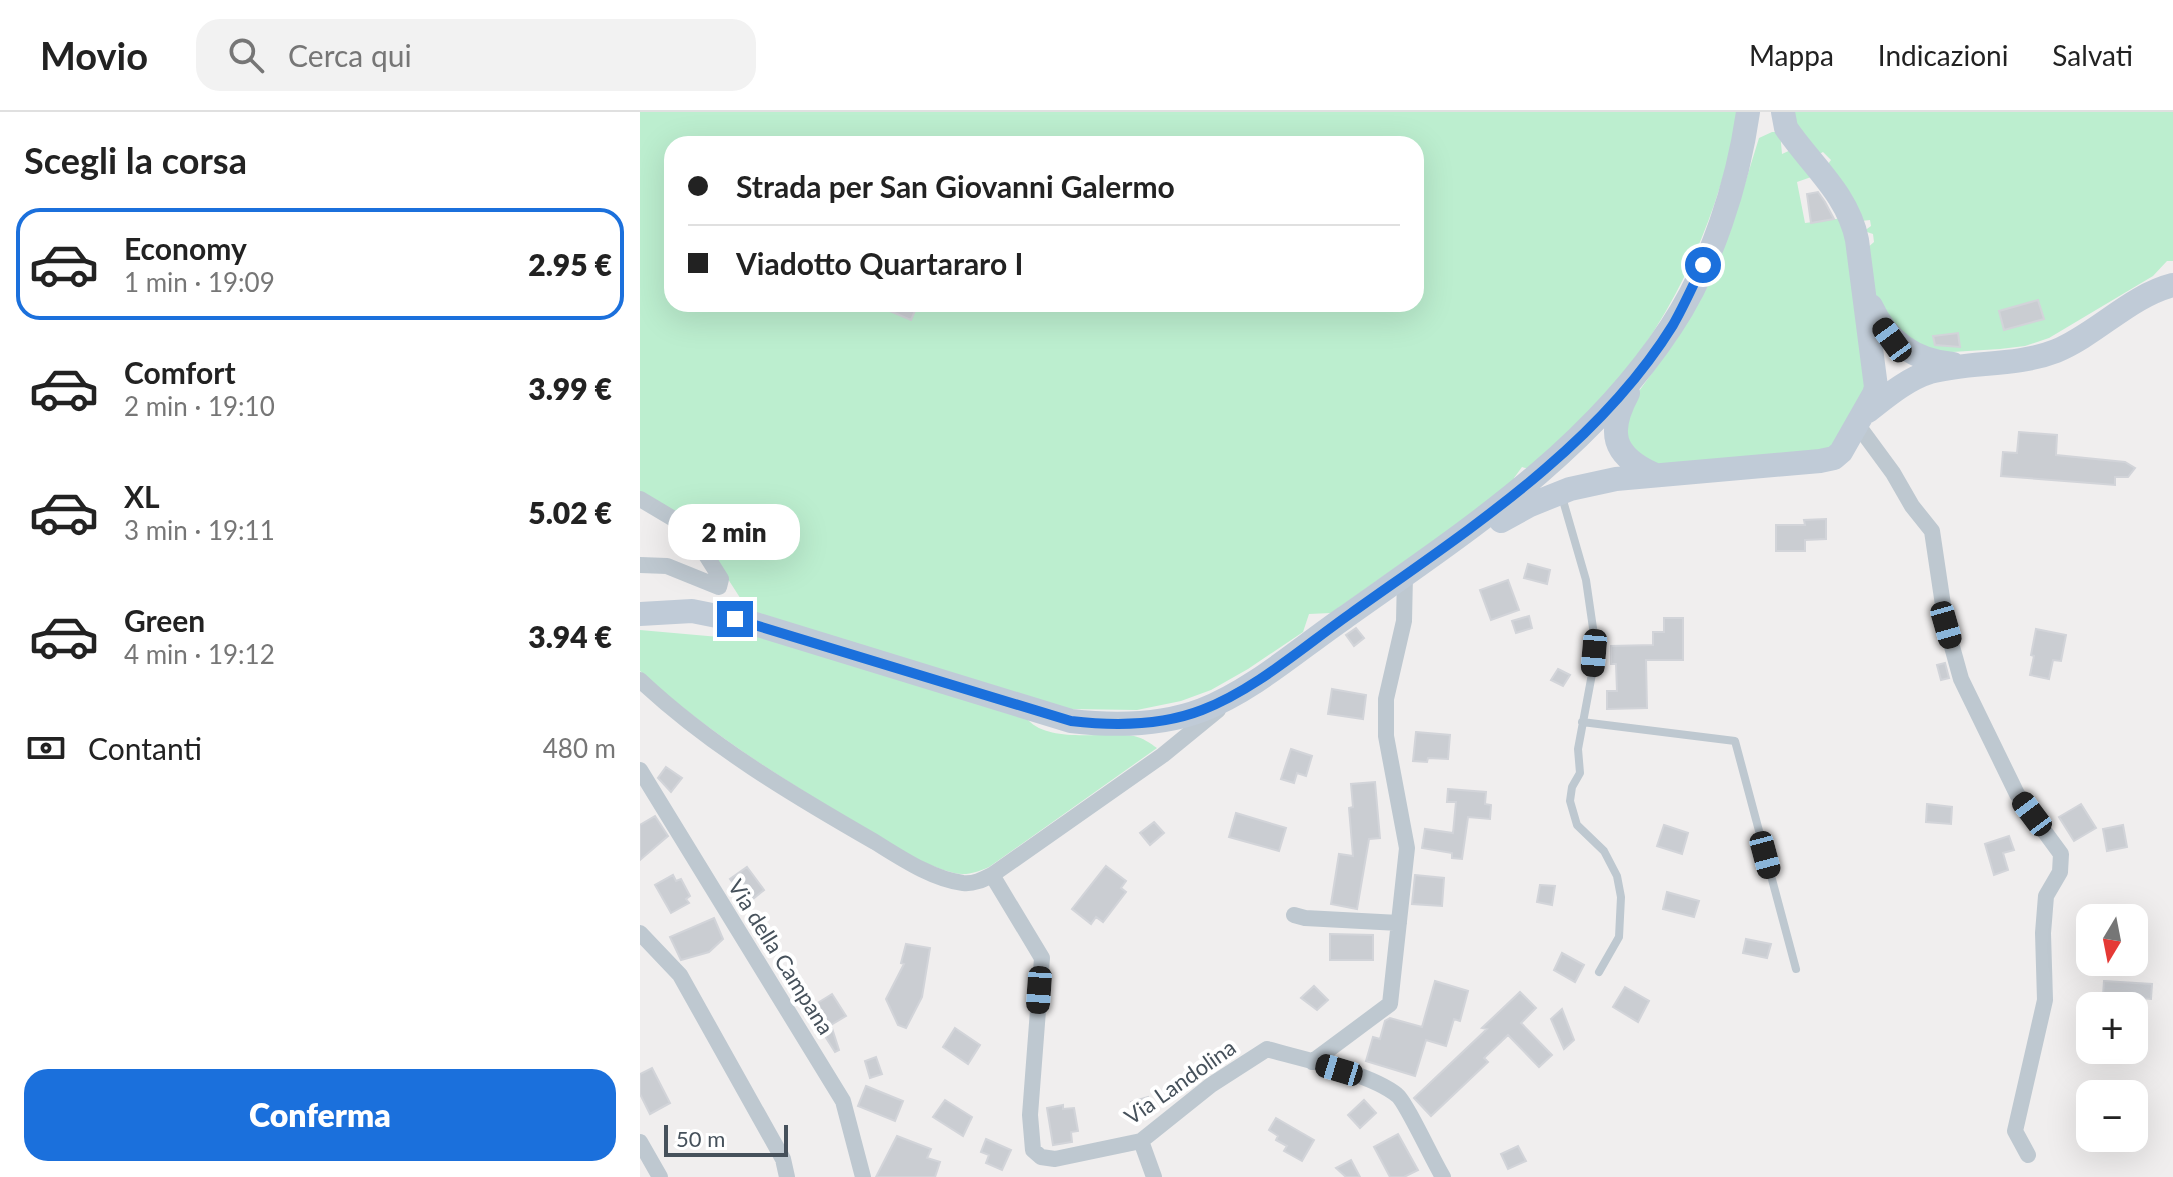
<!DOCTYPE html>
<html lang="it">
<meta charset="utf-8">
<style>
:root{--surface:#fff;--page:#f2f2f2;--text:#222;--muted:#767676;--line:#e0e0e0;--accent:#1b70dc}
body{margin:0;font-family:Lato,sans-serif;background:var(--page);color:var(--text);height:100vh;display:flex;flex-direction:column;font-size:30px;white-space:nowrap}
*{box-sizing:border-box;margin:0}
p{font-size:26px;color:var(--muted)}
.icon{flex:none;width:44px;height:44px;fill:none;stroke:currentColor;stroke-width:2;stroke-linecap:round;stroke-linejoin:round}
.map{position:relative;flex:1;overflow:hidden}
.drawer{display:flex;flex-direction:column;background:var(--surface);width:640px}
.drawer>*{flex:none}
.top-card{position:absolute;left:24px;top:24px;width:760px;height:176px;border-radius:24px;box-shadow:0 8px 32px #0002;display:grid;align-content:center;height:176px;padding:0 24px;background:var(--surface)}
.needle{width:52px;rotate:190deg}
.controls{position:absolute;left:1436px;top:792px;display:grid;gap:16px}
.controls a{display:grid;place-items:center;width:72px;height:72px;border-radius:16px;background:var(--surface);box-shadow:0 8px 32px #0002;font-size:40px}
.scale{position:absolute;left:24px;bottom:20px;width:124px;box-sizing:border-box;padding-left:8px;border:4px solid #46515b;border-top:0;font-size:22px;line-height:28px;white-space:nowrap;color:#46515b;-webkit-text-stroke:6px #fff;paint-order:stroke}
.end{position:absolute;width:36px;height:36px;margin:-18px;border:10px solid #1b70dc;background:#fff;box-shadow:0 0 0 4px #fff}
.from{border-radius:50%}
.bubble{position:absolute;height:56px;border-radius:24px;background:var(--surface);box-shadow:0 8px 32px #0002;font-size:26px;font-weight:800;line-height:56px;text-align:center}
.car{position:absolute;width:24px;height:48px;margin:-24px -12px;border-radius:10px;box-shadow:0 0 6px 2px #0007;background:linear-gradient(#222 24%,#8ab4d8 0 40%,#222 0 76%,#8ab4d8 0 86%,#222 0)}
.top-card b{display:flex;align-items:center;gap:28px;height:76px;font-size:30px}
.top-card b+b{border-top:2px solid var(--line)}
.top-card i{width:20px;height:20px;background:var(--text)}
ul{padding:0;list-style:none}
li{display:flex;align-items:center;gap:24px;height:112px;margin:0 16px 12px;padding:0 8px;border:4px solid transparent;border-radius:24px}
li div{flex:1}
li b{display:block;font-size:30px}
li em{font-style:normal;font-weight:800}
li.current{border-color:var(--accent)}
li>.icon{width:72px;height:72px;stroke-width:1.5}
h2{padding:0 24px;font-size:36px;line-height:96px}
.pay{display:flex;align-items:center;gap:20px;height:88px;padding:0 24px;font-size:30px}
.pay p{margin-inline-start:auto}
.action{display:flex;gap:16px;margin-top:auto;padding:16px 24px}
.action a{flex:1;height:92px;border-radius:24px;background:var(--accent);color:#fff;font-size:32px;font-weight:800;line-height:92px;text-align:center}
header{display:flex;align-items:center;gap:48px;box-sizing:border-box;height:112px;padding:0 40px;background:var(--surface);border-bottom:2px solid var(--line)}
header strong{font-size:38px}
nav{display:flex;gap:44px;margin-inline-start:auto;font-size:28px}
.search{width:560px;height:72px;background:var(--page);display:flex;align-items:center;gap:20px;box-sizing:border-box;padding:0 28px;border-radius:24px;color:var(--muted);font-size:30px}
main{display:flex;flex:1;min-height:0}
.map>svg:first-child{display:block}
.green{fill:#bceecf;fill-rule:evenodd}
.building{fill:#cacdd2;stroke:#d2d4d9;stroke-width:2}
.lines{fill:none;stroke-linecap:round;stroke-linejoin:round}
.lane{stroke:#bec8d0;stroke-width:8}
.street{stroke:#bec8d0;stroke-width:16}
.secondary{stroke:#c0cbd7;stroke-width:24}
.route{stroke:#1b70dc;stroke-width:10}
.labels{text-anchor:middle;stroke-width:8;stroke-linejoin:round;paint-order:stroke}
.street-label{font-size:22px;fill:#46515b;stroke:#fff}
</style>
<header>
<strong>Movio</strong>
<div class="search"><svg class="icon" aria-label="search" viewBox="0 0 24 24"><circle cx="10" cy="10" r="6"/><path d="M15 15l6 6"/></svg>Cerca qui</div>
<nav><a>Mappa</a><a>Indicazioni</a><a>Salvati</a></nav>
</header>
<main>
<section class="drawer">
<h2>Scegli la corsa</h2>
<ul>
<li class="current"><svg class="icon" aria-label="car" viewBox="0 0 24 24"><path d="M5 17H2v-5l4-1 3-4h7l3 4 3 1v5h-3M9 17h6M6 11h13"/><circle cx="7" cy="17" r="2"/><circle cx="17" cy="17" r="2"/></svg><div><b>Economy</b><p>1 min · 19:09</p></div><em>2.95 €</em></li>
<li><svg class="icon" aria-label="car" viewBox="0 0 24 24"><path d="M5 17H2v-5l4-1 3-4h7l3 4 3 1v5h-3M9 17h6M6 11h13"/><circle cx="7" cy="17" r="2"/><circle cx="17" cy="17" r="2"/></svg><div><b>Comfort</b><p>2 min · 19:10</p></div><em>3.99 €</em></li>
<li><svg class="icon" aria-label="car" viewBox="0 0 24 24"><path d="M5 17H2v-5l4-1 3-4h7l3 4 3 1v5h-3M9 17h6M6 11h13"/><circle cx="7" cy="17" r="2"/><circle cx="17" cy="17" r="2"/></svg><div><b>XL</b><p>3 min · 19:11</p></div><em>5.02 €</em></li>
<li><svg class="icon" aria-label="car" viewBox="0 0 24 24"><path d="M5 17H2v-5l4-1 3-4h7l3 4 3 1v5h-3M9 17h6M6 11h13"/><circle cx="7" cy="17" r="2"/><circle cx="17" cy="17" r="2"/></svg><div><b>Green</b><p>4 min · 19:12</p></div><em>3.94 €</em></li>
</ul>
<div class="pay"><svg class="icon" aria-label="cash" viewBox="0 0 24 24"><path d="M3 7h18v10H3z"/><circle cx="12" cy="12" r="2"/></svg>Contanti<p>480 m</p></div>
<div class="action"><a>Conferma</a></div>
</section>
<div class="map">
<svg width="1533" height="1065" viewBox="0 0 1533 1065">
<rect width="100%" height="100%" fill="#f0eeee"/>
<!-- green -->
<path class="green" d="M 0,0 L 1099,0 C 1078,107 1034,206 962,289 C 941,314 915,335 892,358 L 882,355 L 874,366 L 874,372 L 691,501 L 669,502 L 663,520 L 608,557 L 571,578 L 541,589 L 497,598 L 430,597 L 388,608 C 411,632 463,619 494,624 C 503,626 510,631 517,636 L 349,755 C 337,760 327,764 314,761 C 284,754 257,735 232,720 C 151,673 69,622 0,559 L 0,518 L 79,525 L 104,492 L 56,417 L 0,384 ZM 32,32 L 776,32 L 776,192 L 32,192 Z
M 1151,0 L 1533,0 L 1533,149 L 1527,149 L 1513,164 L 1409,226 L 1385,234 L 1360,237 L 1296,241 L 1264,229 L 1235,188 L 1226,137 L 1234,130 L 1233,122 L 1224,119 L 1231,114 L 1230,108 L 1221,109 L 1188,52 L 1191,48 L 1183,40 L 1177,43 L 1157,20 Z
M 1132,20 L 1140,20 L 1142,42 L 1153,37 L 1174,64 L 1157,70 L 1165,111 L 1203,106 L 1230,270 L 1190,337 L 1017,353 L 988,337 L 986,297 L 1036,228 L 1090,120 L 1119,26 Z"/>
<!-- building -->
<path class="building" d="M 1178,80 L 1185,90 L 1194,107 L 1171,111 L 1167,82 Z
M 1398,188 L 1404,207 L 1364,218 L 1359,199 Z
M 233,192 L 278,192 L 271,208 Z
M 1318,221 L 1320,235 L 1295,233 L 1293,224 Z
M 1379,320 L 1417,323 L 1416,343 L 1485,350 L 1495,356 L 1488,365 L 1475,365 L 1475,373 L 1361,364 L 1363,340 L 1377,341 Z
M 1186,407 L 1186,427 L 1165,428 L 1165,439 L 1136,439 L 1136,413 L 1165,413 L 1164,408 Z
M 888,452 L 910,458 L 907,472 L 884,466 Z
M 868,468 L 879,498 L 851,508 L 840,478 Z
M 889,504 L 892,516 L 876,521 L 872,509 Z
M 1024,506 L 1043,506 L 1043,548 L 1006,548 L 1007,596 L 967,597 L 967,579 L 977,579 L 976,552 L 971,552 L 971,534 L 1013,533 L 1013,520 L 1024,520 Z
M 716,516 L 724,526 L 714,534 L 706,523 Z
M 1396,517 L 1426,523 L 1421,549 L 1413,548 L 1409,567 L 1390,563 L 1394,544 L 1391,543 Z
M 1305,551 L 1309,566 L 1301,568 L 1297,553 Z
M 918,557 L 930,563 L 923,574 L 911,568 Z
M 692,577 L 726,583 L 723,607 L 688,602 Z
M 776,620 L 810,623 L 808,647 L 788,646 L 787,650 L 773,649 Z
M 651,637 L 672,644 L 666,664 L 657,661 L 654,671 L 641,667 Z
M 26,655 L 42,666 L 31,680 L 18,666 Z
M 735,670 L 740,726 L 729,727 L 717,797 L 691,792 L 699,742 L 713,744 L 709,696 L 713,695 L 711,672 Z
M 808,677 L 846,680 L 845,692 L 851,693 L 850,707 L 828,705 L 822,747 L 812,746 L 812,741 L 782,736 L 785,717 L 813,721 L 816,690 L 807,690 Z
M 1287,692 L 1312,695 L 1311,712 L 1286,710 Z
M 1441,692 L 1456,716 L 1434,729 L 1419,705 Z
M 596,701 L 646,716 L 639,739 L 589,725 Z
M 15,704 L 28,724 L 0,748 L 0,713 Z
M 514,710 L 524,721 L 510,733 L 500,721 Z
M 1024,713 L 1048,721 L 1042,742 L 1017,734 Z
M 1483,713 L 1487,735 L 1467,739 L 1463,717 Z
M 1369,724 L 1374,738 L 1363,741 L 1368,758 L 1354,763 L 1345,732 Z
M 466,754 L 486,769 L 481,776 L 486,780 L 463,810 L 456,805 L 451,812 L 432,797 Z
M 107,755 L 124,778 L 108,791 L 90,767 Z
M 33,763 L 36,769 L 41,767 L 50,784 L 46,787 L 49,791 L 31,801 L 15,773 Z
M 775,763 L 804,766 L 802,794 L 772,792 Z
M 900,773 L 915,774 L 912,793 L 897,790 Z
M 1027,780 L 1059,789 L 1054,805 L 1023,797 Z
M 74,806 L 83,827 L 69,840 L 41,848 L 30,825 Z
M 690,822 L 733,823 L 733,848 L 690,848 Z
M 1106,827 L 1131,832 L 1127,846 L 1103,841 Z
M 266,832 L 290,836 L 282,885 L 266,916 L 258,913 L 246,887 L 264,852 L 261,851 Z
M 922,841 L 944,853 L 935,870 L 914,858 Z
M 795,869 L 828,879 L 820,909 L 814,907 L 806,934 L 786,928 L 775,964 L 726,949 L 733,925 L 740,927 L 745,909 L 750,906 L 782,915 Z
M 1464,869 L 1512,872 L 1511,887 L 1463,883 Z
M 674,874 L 688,888 L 677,898 L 661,886 Z
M 985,875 L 1009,889 L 998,910 L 973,895 Z
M 880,880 L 896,896 L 881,911 L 912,943 L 899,955 L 868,923 L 844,946 L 848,950 L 791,1004 L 774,986 L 847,917 L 842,916 Z
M 192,882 L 206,904 L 191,913 L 199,938 L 195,940 L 168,897 Z
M 922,897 L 934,928 L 924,937 L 911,907 Z
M 315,916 L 340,933 L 328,952 L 303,935 Z
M 236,945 L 242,962 L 230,966 L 225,949 Z
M 12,956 L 30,991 L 10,1002 L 0,982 L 0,962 Z
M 226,974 L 263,989 L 255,1009 L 218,994 Z
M 508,985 L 512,1000 L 495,1004 L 491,990 Z
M 305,988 L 332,1005 L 323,1024 L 293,1005 Z
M 724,988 L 736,1001 L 720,1016 L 708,1003 Z
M 423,993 L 423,997 L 434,996 L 438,1019 L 431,1020 L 432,1030 L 413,1033 L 407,996 Z
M 636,1006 L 674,1028 L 662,1049 L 644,1039 L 647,1034 L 636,1028 L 638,1024 L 629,1018 Z
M 758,1022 L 778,1058 L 764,1065 L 750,1065 L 734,1035 Z
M 257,1024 L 291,1037 L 287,1046 L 300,1050 L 295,1065 L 236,1065 Z
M 346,1027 L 371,1038 L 362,1058 L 346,1051 L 349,1043 L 341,1040 Z
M 878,1034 L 886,1049 L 868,1057 L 861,1042 Z
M 711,1048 L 720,1065 L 706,1065 L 696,1056 Z"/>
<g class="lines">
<!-- lane -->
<path class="lane" d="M 922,385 L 946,468 L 954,523 L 952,562 L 938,637 L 940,661 L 932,675 L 930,689 L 937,713 L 964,739 L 977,764 L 981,785 L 979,825 L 959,860
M 942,610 L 1095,629 L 1156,857"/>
<!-- street -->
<path class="street" d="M 1217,312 L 1253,361 L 1272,394 L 1292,419 L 1306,513 L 1321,567 L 1377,682 L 1421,742 L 1420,760 L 1406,784 L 1403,821 L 1405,888 L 1375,1019 L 1388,1043
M 0,387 L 49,416 L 81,467 L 79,475 L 27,454 L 0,453
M 0,568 C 69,633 153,683 235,730 C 261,746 292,767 323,771 C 334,772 342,768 352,763 L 523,643 L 578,598
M 0,658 L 203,989 L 223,1065
M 352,763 L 402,846 L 390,1003 L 393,1038 L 401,1045 L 415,1047 L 501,1029 L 571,973 L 627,937 C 662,947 730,961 757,983 C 766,990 793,1049 803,1065
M 654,803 L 665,806 L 759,811
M 0,821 L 40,863 L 143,1047 L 147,1065
M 672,950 L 750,892 L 767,736 L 746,624 L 746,587 L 764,509 L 765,463
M 501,1029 L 514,1065
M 0,1030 L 20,1065"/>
<!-- secondary -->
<path class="secondary" d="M 1231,194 C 1247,229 1275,249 1313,252
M 988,281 C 967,320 972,343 1013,362
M 1228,299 C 1246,285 1267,267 1290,260 C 1331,249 1375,255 1416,239 C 1457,222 1490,184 1533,173
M 861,409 L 890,393 L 930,377 L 976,367 L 1180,349 L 1194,346 L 1201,340 L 1234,282 L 1236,275 L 1217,128 C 1208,82 1171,53 1146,16 L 1143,0
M 0,502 L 52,499 L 112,511 L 431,609 C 474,614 520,614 562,598 C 613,578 659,537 704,506 C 825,420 948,341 1031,215 C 1071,155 1098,71 1108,0"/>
</g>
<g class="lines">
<!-- route -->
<path class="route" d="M 95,507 L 431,609 C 474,614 521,614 562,598 C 616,577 663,535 710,502 C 825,420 957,336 1033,213 C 1044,194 1053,173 1063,153"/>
</g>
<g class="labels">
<!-- street labels -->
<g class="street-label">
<text transform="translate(141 845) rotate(58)" y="8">Via della Campana</text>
<text transform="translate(540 970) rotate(-35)" y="8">Via Landolina</text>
</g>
</g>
</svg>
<div class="controls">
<a><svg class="needle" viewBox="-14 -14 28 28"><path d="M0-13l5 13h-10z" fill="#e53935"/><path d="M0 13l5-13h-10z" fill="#767676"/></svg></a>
<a>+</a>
<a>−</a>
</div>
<div class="scale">50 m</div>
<i class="end from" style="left:1063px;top:153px"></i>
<i class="end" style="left:95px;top:507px"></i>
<div class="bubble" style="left:28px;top:392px;width:132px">2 min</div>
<i class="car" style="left:1252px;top:228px;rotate:324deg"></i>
<i class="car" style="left:1306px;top:513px;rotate:164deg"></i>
<i class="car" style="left:954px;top:541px;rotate:185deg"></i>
<i class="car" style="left:1392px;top:702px;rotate:323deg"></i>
<i class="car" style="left:1125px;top:743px;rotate:165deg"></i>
<i class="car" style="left:399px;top:878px;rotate:184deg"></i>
<i class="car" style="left:699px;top:958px;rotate:287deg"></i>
<div class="top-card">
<b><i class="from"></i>Strada per San Giovanni Galermo</b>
<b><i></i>Viadotto Quartararo I</b>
</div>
</div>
</main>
